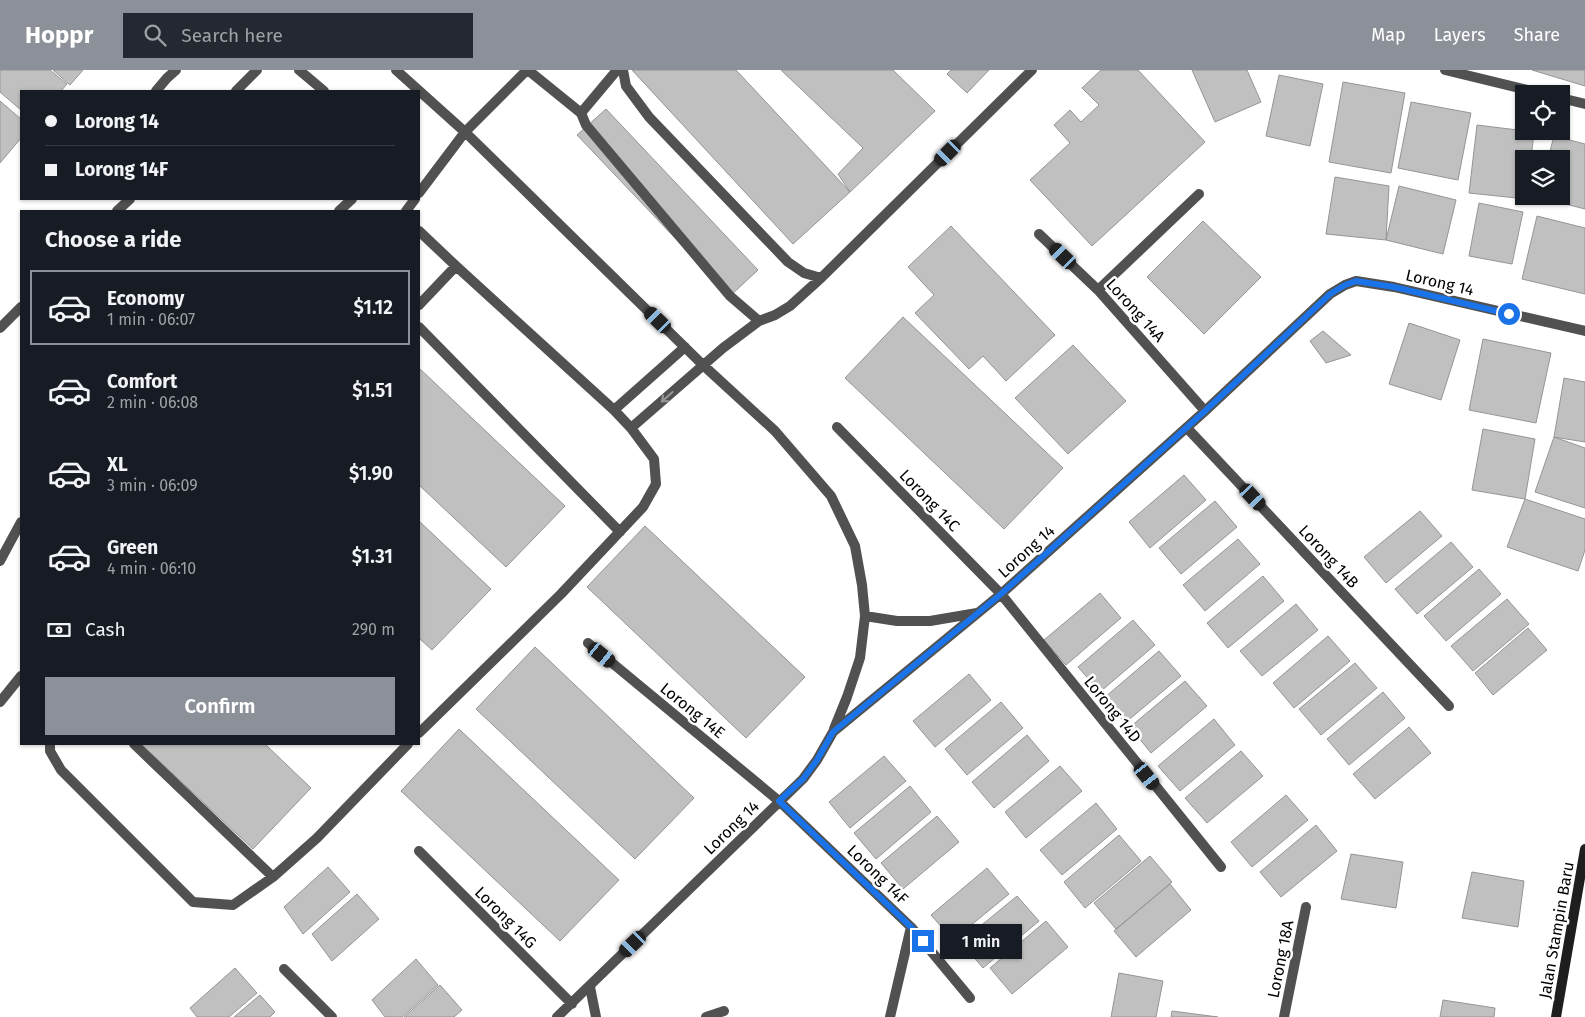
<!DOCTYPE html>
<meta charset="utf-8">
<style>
:root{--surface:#171b24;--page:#242831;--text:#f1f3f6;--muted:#9ea1a6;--line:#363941;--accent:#8c9099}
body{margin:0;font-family:"Fira Sans",sans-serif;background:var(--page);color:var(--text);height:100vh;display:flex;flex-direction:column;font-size:19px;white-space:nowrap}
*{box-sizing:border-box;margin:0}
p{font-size:16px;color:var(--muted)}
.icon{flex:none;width:28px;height:28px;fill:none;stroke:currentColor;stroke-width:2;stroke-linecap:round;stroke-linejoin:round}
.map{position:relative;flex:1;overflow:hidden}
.sheet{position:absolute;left:20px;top:140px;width:400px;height:535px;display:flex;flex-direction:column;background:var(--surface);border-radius:0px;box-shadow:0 1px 4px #0004}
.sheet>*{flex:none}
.banner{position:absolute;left:20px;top:20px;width:400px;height:110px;border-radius:0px;box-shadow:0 1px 4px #0004;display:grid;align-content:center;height:110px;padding:0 25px;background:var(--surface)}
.fabs{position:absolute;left:1515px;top:15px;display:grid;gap:10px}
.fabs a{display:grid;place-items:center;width:55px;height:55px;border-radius:0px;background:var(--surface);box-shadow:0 1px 4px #0004;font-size:25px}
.end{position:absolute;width:22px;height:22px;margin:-11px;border:6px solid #1a73e8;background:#fff;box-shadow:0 0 0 2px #fff}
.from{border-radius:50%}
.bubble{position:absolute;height:35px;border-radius:0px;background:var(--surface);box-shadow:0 1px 4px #0004;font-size:16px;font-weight:600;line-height:35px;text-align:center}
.car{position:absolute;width:15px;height:30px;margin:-15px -8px;border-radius:6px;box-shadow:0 0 4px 1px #0007;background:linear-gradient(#222 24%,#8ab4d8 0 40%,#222 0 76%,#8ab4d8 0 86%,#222 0)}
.banner b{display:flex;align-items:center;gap:18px;height:48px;font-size:19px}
.banner b+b{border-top:1px solid var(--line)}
.banner i{width:12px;height:12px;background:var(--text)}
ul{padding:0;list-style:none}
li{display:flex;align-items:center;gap:15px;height:75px;margin:0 10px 8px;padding:0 15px;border:2px solid transparent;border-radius:0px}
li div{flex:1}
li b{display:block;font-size:19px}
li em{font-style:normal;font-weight:600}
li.selected{border-color:var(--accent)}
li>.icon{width:45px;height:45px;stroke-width:1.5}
h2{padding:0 25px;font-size:22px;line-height:60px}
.pay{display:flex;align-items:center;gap:12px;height:55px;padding:0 25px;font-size:19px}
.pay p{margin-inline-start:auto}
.cta{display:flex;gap:10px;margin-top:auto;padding:10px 25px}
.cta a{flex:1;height:58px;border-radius:0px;background:var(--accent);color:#fff;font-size:20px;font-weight:600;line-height:58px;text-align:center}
header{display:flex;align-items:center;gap:30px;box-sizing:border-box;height:70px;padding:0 25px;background:var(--accent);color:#fff}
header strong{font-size:24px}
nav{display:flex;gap:28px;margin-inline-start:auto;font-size:18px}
.search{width:350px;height:45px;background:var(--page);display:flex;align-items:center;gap:12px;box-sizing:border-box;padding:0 18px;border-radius:0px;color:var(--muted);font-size:19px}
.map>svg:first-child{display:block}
.building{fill:#c0c0c0;stroke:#959595}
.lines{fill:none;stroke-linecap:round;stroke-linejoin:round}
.lane{stroke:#515151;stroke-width:10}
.street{stroke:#515151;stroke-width:10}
.secondary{stroke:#1e1e1e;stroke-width:10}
.oneway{stroke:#979797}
.route{stroke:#1a73e8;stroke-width:6}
.labels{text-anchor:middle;stroke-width:5;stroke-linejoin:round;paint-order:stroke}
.street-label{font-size:16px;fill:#000;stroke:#fff}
</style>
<header>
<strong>Hoppr</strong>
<div class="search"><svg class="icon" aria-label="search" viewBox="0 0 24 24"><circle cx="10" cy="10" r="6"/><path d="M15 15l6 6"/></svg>Search here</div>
<nav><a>Map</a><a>Layers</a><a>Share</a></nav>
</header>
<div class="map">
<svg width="1585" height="947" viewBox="0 0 1585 947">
<rect width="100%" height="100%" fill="#fff"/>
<!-- building -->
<path class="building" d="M 0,0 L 50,0 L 67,14 L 61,21 L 21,21 L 21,40 L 0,22 Z
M 53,0 L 83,0 L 70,15 Z
M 632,0 L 736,0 L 850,122 L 793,174 Z
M 781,0 L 893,0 L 935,41 L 850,122 L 838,104 L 863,78 Z
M 951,0 L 989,0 L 967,23 L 947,4 Z
M 1101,0 L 1138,0 L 1205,72 L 1092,176 L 1030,110 L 1070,73 L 1054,55 L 1070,40 L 1081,52 L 1099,35 L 1082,18 Z
M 1192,0 L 1247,0 L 1261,32 L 1215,52 Z
M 1532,0 L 1585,0 L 1585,16 Z
M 1279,5 L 1323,14 L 1310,76 L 1266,66 Z
M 1343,12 L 1405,23 L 1391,103 L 1329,92 Z
M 0,31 L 21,49 L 21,68 L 0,93 Z
M 1411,32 L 1471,43 L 1458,110 L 1398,98 Z
M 606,39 L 758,200 L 730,226 L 577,65 Z
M 1477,55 L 1534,62 L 1531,89 L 1524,89 L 1524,126 L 1527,126 L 1526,129 L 1469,123 Z
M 1554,66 L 1585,74 L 1585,139 L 1538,127 L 1561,126 L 1561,89 L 1548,89 Z
M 1335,107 L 1389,116 L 1386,170 L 1326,164 Z
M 1399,116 L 1456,130 L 1443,184 L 1386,170 Z
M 1479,133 L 1523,142 L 1512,194 L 1469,186 Z
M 1537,146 L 1585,158 L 1585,224 L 1522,209 Z
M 1203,151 L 1261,207 L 1204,264 L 1147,207 Z
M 951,156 L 1055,265 L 1006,311 L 983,286 L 969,299 L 915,243 L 934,225 L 908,197 Z
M 903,247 L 1063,398 L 1004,459 L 845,308 Z
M 1409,253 L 1460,270 L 1441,330 L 1389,314 Z
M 1323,261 L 1351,285 L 1326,293 L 1310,271 Z
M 1483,269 L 1551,283 L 1536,353 L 1469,340 Z
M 1073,275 L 1126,331 L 1068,384 L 1015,328 Z
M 419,298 L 565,436 L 506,497 L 419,415 Z
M 1564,308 L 1585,312 L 1585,372 L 1554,367 Z
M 1483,359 L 1535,369 L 1525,429 L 1472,420 Z
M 1554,367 L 1585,378 L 1585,438 L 1535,422 Z
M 1184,405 L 1206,430 L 1150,478 L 1129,452 Z
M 1525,429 L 1585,449 L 1585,480 L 1578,501 L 1507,477 Z
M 1215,431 L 1237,457 L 1181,504 L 1159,478 Z
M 1420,441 L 1442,466 L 1386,513 L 1364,487 Z
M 419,451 L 491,519 L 432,580 L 419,568 Z
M 645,456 L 805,607 L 746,668 L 587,517 Z
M 1238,469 L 1260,494 L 1205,541 L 1183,515 Z
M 1451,472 L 1473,497 L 1417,544 L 1395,519 Z
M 1479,499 L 1501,524 L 1446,571 L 1424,546 Z
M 1263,506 L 1284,531 L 1228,578 L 1207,553 Z
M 1100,523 L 1121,548 L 1066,595 L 1044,570 Z
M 1507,529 L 1529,554 L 1473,601 L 1451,576 Z
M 1296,534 L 1318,560 L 1262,606 L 1240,581 Z
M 1133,550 L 1155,575 L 1100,622 L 1078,597 Z
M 1528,558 L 1547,580 L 1493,625 L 1475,603 Z
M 1328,566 L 1350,591 L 1294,638 L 1273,613 Z
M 535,577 L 694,728 L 635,789 L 476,639 Z
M 1159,581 L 1181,606 L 1125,653 L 1104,628 Z
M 1355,593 L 1377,618 L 1321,665 L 1299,639 Z
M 969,604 L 991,630 L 935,677 L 913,651 Z
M 1185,611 L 1207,636 L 1151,683 L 1130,657 Z
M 1383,622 L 1405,648 L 1349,695 L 1327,669 Z
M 1001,632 L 1023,658 L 967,705 L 945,679 Z
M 1214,649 L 1235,675 L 1180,721 L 1158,696 Z
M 1409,657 L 1431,683 L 1375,729 L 1353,704 Z
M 459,659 L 619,810 L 560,871 L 401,721 Z
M 1027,665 L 1049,691 L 994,738 L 972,712 Z
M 141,674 L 265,674 L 311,718 L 253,779 Z
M 1241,681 L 1263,706 L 1207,753 L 1185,728 Z
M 884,686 L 906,711 L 850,758 L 829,732 Z
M 1060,696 L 1082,721 L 1026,768 L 1005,742 Z
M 910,716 L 931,742 L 876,789 L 854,763 Z
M 1286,725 L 1308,750 L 1252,797 L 1231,772 Z
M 1096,733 L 1117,759 L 1062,805 L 1040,780 Z
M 937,746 L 959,772 L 903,819 L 881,793 Z
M 1316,755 L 1337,781 L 1281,827 L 1260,802 Z
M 1119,765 L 1141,791 L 1085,838 L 1064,812 Z
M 1351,784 L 1403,792 L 1396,838 L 1341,829 Z
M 1150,786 L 1172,812 L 1116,859 L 1094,833 Z
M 328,797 L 350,822 L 303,864 L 284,837 Z
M 987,798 L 1009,824 L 953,870 L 931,845 Z
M 1472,802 L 1524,811 L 1518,857 L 1462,848 Z
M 1170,814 L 1191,840 L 1136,887 L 1114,861 Z
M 357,824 L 379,849 L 332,891 L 312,864 Z
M 1017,826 L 1039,851 L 983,898 L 961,872 Z
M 1046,851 L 1068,877 L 1012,924 L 990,898 Z
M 416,889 L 438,915 L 402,947 L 385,947 L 372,930 Z
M 235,898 L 257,923 L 229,947 L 197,947 L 190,938 Z
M 1119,903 L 1163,911 L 1156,947 L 1111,947 Z
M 440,915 L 462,940 L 454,947 L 404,947 Z
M 260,925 L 275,942 L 270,947 L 234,947 Z
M 1443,930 L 1495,938 L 1494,947 L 1440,947 Z
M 1172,941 L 1218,947 L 1171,947 Z"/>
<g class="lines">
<!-- lane -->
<path class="lane" d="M 299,0 L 324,21
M 156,21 L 167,8 L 176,0
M 236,21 L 257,0
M 117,141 L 130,129
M 339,141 L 352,129
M 0,258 L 21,237
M 0,491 L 21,452
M 590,917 L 596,947
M 706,947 L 724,941"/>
<!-- street -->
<path class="street" d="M 396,0 L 465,62 L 703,295 L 775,361 L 831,426 L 855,476 L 862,515 L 865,546 L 860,588 L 847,627 L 834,659
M 528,0 L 581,43
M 617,0 L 581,43 L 586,55 L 730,226 L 759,251
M 623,0 L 626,16 L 649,47 L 788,192 L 804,203 L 821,208
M 1445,0 L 1544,24
M 1561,28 L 1585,34
M 419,123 L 465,62 L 527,0
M 406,141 L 415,129
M 419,161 L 456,196
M 1039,164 L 1098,220 L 1205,341
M 1098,220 L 1199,124
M 419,235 L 456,196 L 614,340 L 631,358 L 654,389 L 656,414 L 643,437 L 561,524 L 419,663
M 419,257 L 620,462
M 614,340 L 685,277
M 837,357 L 1001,524 L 1221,797
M 631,358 L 723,278 L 759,251 L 775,245 L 790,236 L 821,208 L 1032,0
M 1187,358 L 1449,636
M 865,546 L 897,551 L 930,551 L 977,543
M 588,573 L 779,731 L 911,857 L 970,928
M 0,632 L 21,606
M 50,674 L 50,681 L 61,700 L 193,832 L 233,835 L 273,807 L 317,768 L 408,674
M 134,674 L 273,807
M 419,781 L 572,934
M 284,899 L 332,947
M 557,947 L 803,709 L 817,690 L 833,662 L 1001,524 L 1205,341 L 1330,224 L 1345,215 L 1356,211 L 1394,217 L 1585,261
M 890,947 L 911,857
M 1284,947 L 1306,837"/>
<!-- secondary -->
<path class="secondary" d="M 1556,947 L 1585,779"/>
</g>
<!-- one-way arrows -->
<defs><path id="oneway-shaft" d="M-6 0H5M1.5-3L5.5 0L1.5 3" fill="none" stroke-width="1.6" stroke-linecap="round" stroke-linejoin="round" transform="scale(1.25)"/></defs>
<use class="oneway" href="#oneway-shaft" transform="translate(667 327) rotate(138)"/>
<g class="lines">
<!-- route -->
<path class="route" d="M 923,871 L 911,857 L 779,731 L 803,709 L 817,690 L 833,662 L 1001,524 L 1205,341 L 1330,224 L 1345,215 L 1356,211 L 1394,217 L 1509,244"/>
</g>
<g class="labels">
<!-- street labels -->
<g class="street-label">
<text transform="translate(1440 212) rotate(13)" y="6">Lorong 14</text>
<text transform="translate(1136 240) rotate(48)" y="6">Lorong 14A</text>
<text transform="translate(930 430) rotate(46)" y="6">Lorong 14C</text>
<text transform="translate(1026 481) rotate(-42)" y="6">Lorong 14</text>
<text transform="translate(1329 486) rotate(47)" y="6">Lorong 14B</text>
<text transform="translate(1113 639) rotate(51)" y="6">Lorong 14D</text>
<text transform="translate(693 640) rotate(39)" y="6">Lorong 14E</text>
<text transform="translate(731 757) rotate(-44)" y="6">Lorong 14</text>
<text transform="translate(878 804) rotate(44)" y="6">Lorong 14F</text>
<text transform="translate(506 847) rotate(45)" y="6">Lorong 14G</text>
<text transform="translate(1556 860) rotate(-80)" y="6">Jalan Stampin Baru</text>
<text transform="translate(1280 889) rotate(-79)" y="6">Lorong 18A</text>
</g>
</g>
</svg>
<div class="fabs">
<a><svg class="icon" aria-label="locate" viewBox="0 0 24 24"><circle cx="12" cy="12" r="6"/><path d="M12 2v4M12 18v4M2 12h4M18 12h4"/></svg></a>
<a><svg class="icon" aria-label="layers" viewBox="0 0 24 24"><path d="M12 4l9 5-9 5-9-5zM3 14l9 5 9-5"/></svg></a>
</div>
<i class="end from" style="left:1509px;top:244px"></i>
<i class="end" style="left:923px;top:871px"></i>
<div class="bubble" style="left:940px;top:854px;width:82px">1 min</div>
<i class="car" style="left:948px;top:83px;rotate:225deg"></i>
<i class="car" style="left:1063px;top:186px;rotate:314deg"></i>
<i class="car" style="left:658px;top:250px;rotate:314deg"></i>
<i class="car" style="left:1253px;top:427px;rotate:137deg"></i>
<i class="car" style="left:602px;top:585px;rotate:129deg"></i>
<i class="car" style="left:1147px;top:706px;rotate:141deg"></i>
<i class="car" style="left:633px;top:874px;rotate:226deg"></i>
<div class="banner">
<b><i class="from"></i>Lorong 14</b>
<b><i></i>Lorong 14F</b>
</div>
<section class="sheet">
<h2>Choose a ride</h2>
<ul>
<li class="selected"><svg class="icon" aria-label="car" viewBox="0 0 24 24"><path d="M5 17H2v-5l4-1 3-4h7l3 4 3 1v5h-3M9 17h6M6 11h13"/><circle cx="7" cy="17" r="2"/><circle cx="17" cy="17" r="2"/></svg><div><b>Economy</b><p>1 min · 06:07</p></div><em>$1.12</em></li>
<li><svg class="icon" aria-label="car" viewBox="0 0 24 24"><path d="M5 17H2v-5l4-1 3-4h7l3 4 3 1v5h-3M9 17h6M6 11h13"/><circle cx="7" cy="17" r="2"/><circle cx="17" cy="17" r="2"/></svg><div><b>Comfort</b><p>2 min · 06:08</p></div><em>$1.51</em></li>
<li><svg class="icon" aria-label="car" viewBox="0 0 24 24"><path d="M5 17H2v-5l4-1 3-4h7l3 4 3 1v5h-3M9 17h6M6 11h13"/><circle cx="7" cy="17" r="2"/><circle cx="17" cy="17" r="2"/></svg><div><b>XL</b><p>3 min · 06:09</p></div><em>$1.90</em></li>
<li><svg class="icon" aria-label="car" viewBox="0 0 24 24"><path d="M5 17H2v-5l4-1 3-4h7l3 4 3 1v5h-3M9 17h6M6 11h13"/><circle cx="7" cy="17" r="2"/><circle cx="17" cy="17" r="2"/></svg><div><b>Green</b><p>4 min · 06:10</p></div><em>$1.31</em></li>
</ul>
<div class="pay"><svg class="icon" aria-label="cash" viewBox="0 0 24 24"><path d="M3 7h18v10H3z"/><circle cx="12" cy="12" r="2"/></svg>Cash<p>290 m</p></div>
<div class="cta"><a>Confirm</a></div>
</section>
</div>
